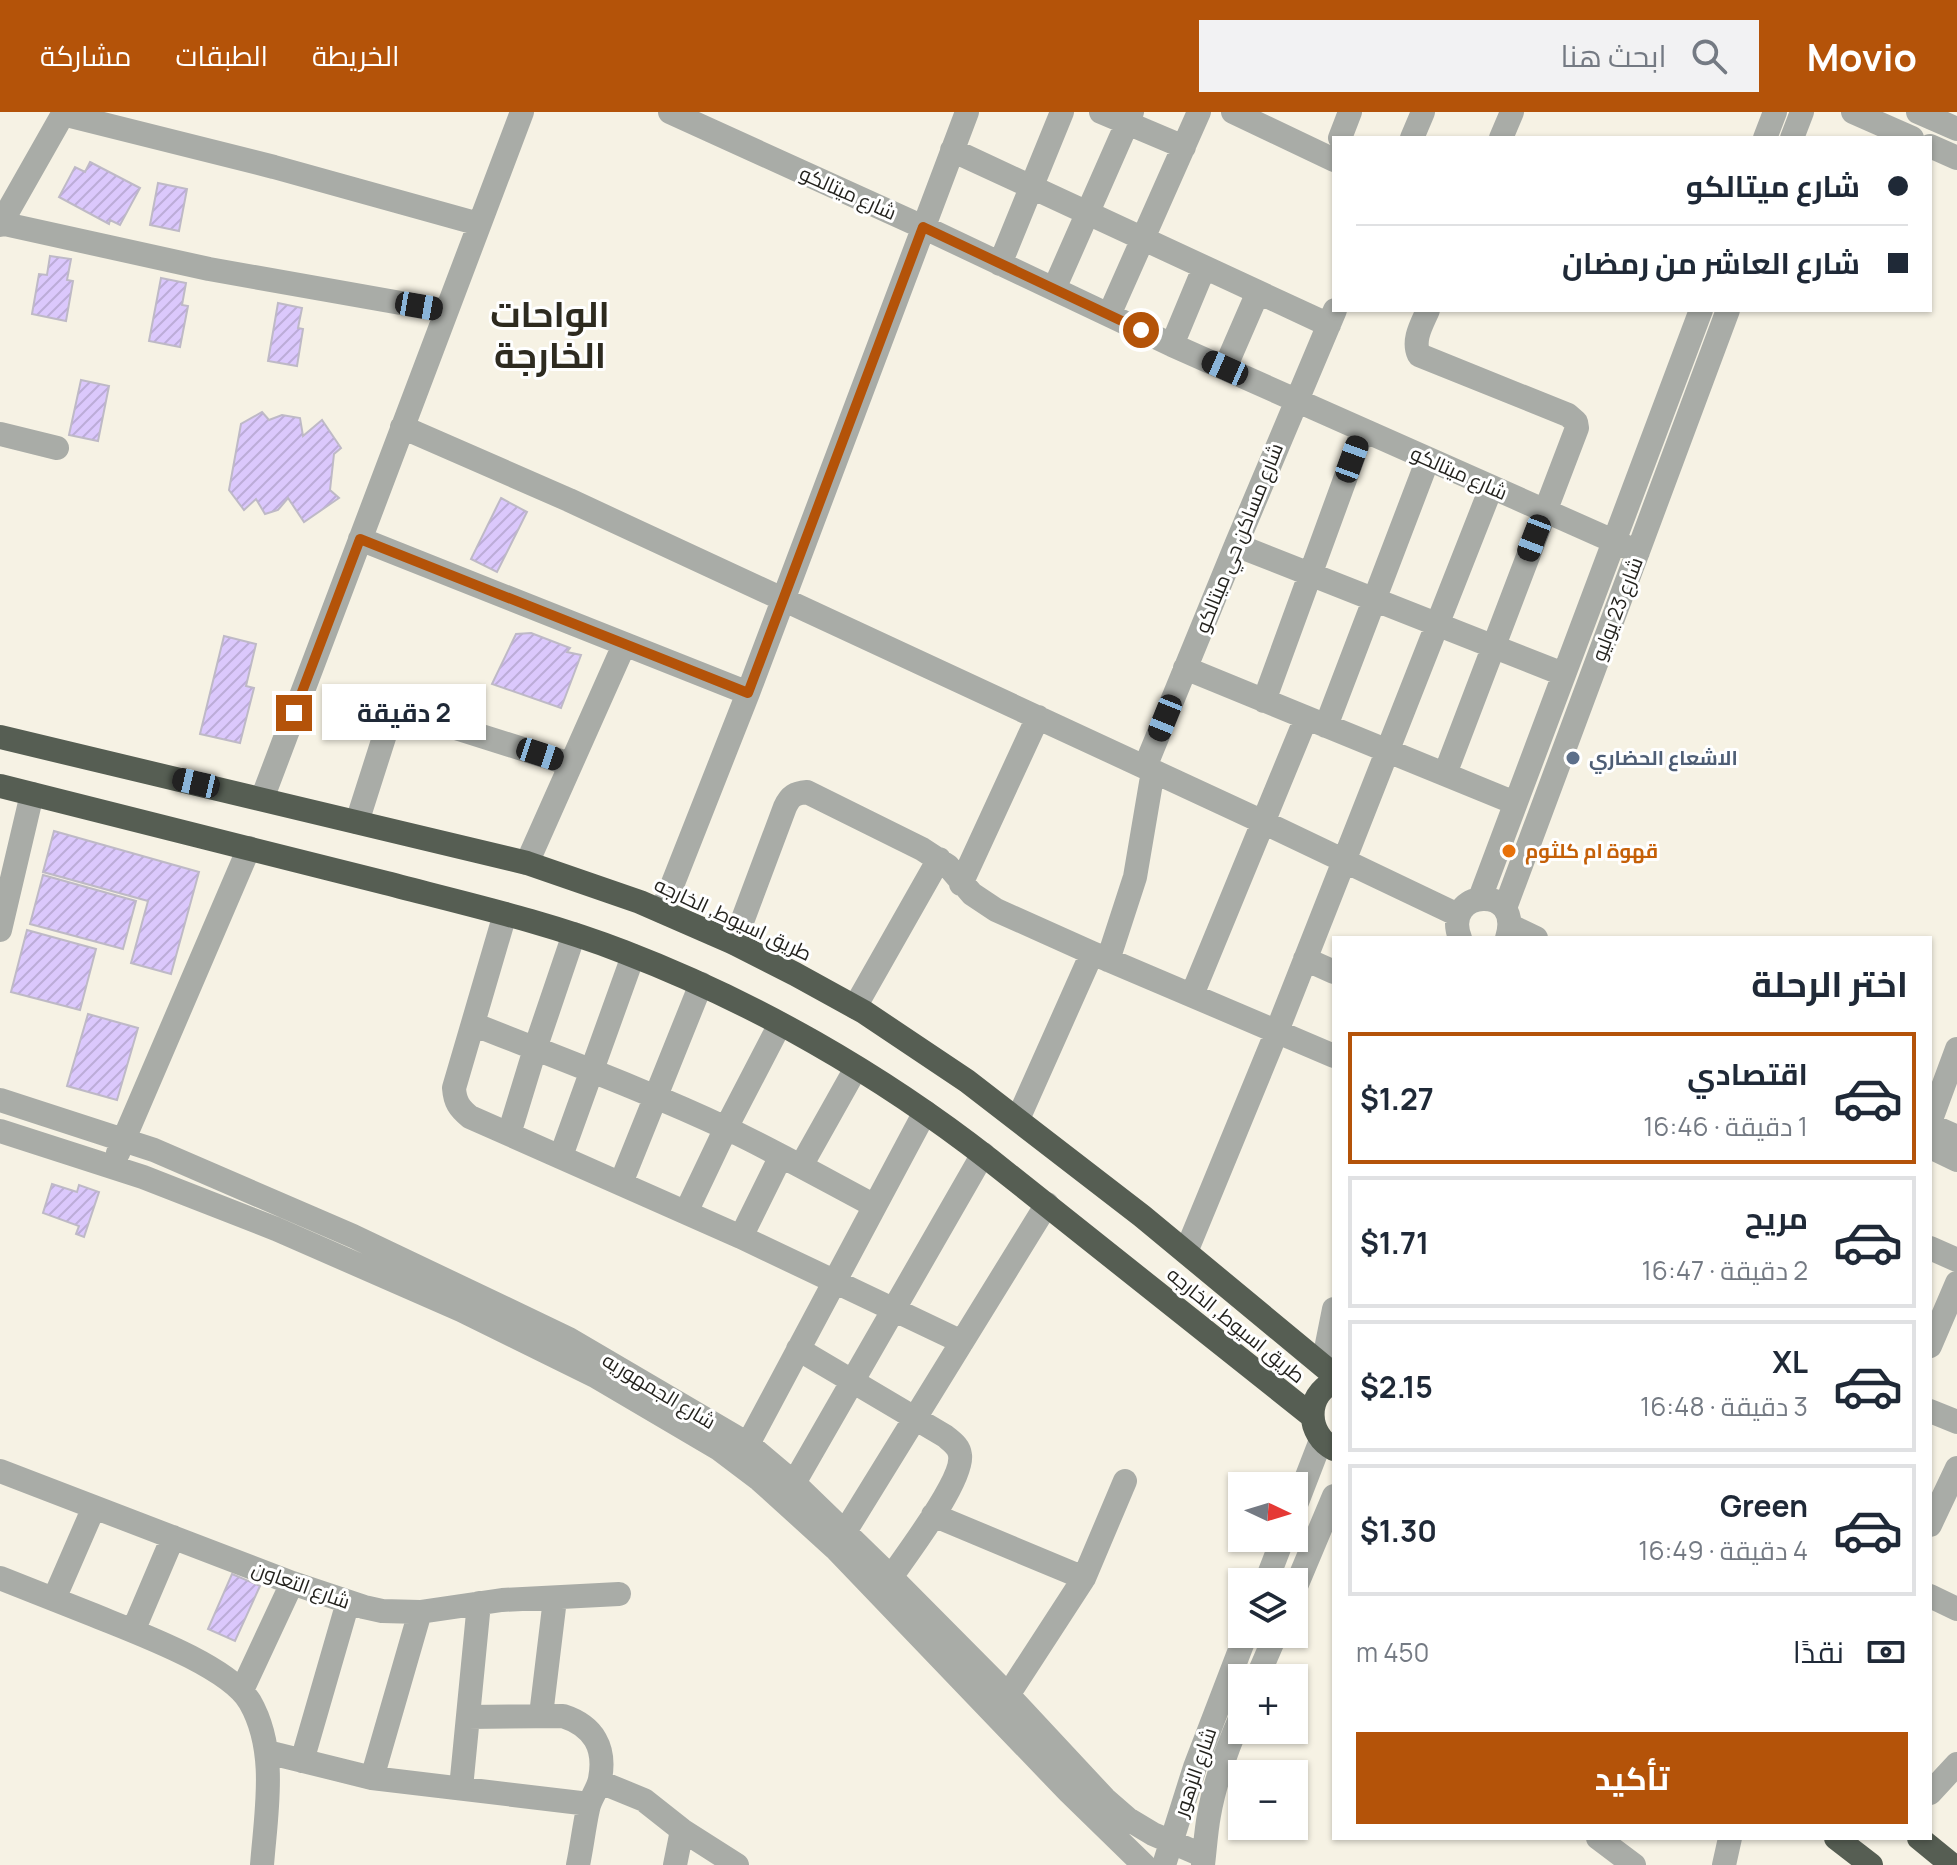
<!DOCTYPE html>
<html lang="ar">
<meta charset="utf-8">
<style>
:root{--surface:#fff;--page:#f2f2f3;--text:#1f2937;--muted:#747a83;--line:#e0e1e3;--accent:#b45309}
body{margin:0;font-family:Manrope,Cairo,sans-serif;background:var(--page);color:var(--text);direction:rtl;height:100vh;display:flex;flex-direction:column;font-size:30px;white-space:nowrap}
*{box-sizing:border-box;margin:0}
p{font-size:26px;color:var(--muted)}
.icon{flex:none;width:44px;height:44px;fill:none;stroke:currentColor;stroke-width:2;stroke-linecap:round;stroke-linejoin:round}
.map{position:relative;flex:1;overflow:hidden;direction:ltr}
.panel{position:absolute;left:1332px;top:824px;width:600px;height:904px;display:flex;flex-direction:column;background:var(--surface);border-radius:0px;box-shadow:0 2px 6px #0004;direction:rtl}
.panel>*{flex:none}
.top-card{position:absolute;left:1332px;top:24px;width:600px;height:176px;border-radius:0px;box-shadow:0 2px 6px #0004;direction:rtl;display:grid;align-content:center;height:176px;padding:0 24px;background:var(--surface)}
.needle{width:52px;rotate:94deg}
.tools{position:absolute;left:1228px;top:1360px;display:grid;gap:16px}
.tools a{display:grid;place-items:center;width:80px;height:80px;border-radius:0px;background:var(--surface);box-shadow:0 2px 6px #0004;font-size:40px}
.end{position:absolute;width:36px;height:36px;margin:-18px;border:10px solid #b45309;background:#fff;box-shadow:0 0 0 4px #fff}
.from{border-radius:50%}
.bubble{position:absolute;height:56px;border-radius:0px;background:var(--surface);box-shadow:0 2px 6px #0004;font-size:26px;font-weight:700;line-height:56px;text-align:center;direction:rtl}
.car{position:absolute;width:24px;height:48px;margin:-24px -12px;border-radius:10px;box-shadow:0 0 6px 2px #0007;background:linear-gradient(#222 24%,#8ab4d8 0 40%,#222 0 76%,#8ab4d8 0 86%,#222 0)}
.top-card b{display:flex;align-items:center;gap:28px;height:76px;font-size:30px}
.top-card b+b{border-top:2px solid var(--line)}
.top-card i{width:20px;height:20px;background:var(--text)}
ul{padding:0;list-style:none}
li{display:flex;align-items:center;gap:24px;height:132px;margin:0 16px 12px;padding:0 8px;border:4px solid var(--line);border-radius:0px}
li div{flex:1}
li b{display:block;font-size:30px}
li em{font-style:normal;font-weight:700}
li.current{border-color:var(--accent)}
li>.icon{width:72px;height:72px;stroke-width:1.5}
h2{padding:0 24px;font-size:36px;line-height:96px}
.pay{display:flex;align-items:center;gap:20px;height:88px;padding:0 24px;font-size:30px}
.pay p{margin-inline-start:auto}
.primary-button{display:flex;gap:16px;margin-top:auto;padding:16px 24px}
.primary-button a{flex:1;height:92px;border-radius:0px;background:var(--accent);color:#fff;font-size:32px;font-weight:700;line-height:92px;text-align:center}
header{display:flex;align-items:center;gap:48px;box-sizing:border-box;height:112px;padding:0 40px;background:var(--accent);color:#fff}
header strong{font-size:38px}
nav{display:flex;gap:44px;margin-inline-start:auto;font-size:28px}
.search{width:560px;height:72px;background:var(--page);display:flex;align-items:center;gap:20px;box-sizing:border-box;padding:0 28px;border-radius:0px;color:var(--muted);font-size:30px}
.map>svg:first-child{display:block}
.building{fill:url(#building-hatch);stroke:#beb9c6;stroke-width:2}
.lines{fill:none;stroke-linecap:round;stroke-linejoin:round}
.minor{stroke:#a9aca7;stroke-width:24}
.highway{stroke:#565e53;stroke-width:24}
.route{stroke:#b45309;stroke-width:10}
.service-dot{fill:#5c6f8a;stroke:#fff;stroke-width:3}
.food-dot{fill:#e8710a;stroke:#fff;stroke-width:3}
.labels{text-anchor:middle;stroke-width:6;stroke-linejoin:round;paint-order:stroke}
.street-label{font-size:20px;fill:#24231e;stroke:#fff}
.service-label{font-size:20px;font-weight:bold;fill:#4e5e75;stroke:#fff;text-anchor:start}
.food-label{font-size:20px;font-weight:bold;fill:#c56008;stroke:#fff;text-anchor:start}
.town-label{font-size:36px;font-weight:bold;fill:#2e2b20;stroke:#fff}
</style>
<header>
<strong>Movio</strong>
<div class="search"><svg class="icon" aria-label="search" viewBox="0 0 24 24"><circle cx="10" cy="10" r="6"/><path d="M15 15l6 6"/></svg>ابحث هنا</div>
<nav><a>الخريطة</a><a>الطبقات</a><a>مشاركة</a></nav>
</header>
<div class="map">
<svg width="1957" height="1753" viewBox="0 0 1957 1753">
<defs>
<pattern id="building-hatch" width="6" height="6" patternUnits="userSpaceOnUse" patternTransform="scale(2)"><rect width="6" height="6" fill="#dbc8fc"/><path d="M-1 1l2-2M0 6l6-6M5 7l2-2" fill="none" stroke="#bcacd8"/></pattern>
</defs>
<rect width="100%" height="100%" fill="#f6f2e4"/>
<!-- building -->
<path class="building" d="M 90,50 L 140,76 L 120,113 L 110,108 L 109,112 L 59,85 L 75,55 L 85,60 Z
M 158,71 L 187,77 L 179,119 L 150,113 Z
M 50,144 L 71,147 L 67,168 L 73,169 L 66,209 L 32,202 L 39,162 L 47,163 Z
M 161,166 L 186,171 L 182,193 L 188,194 L 180,235 L 149,229 Z
M 278,191 L 302,196 L 298,216 L 303,217 L 297,254 L 268,249 Z
M 81,268 L 109,274 L 98,329 L 69,323 Z
M 262,300 L 269,308 L 282,303 L 300,306 L 303,324 L 322,308 L 341,336 L 334,342 L 330,378 L 339,386 L 304,410 L 288,386 L 278,398 L 265,402 L 256,387 L 244,398 L 229,378 L 241,312 Z
M 501,386 L 527,400 L 497,460 L 471,447 Z
M 531,521 L 570,536 L 567,540 L 581,543 L 561,596 L 492,572 L 516,522 Z
M 224,524 L 256,532 L 246,574 L 254,576 L 240,631 L 200,622 Z
M 54,719 L 199,760 L 171,862 L 131,851 L 148,789 L 43,760 Z
M 43,763 L 136,789 L 123,837 L 30,812 Z
M 27,818 L 96,837 L 80,898 L 11,880 Z
M 88,902 L 138,916 L 117,988 L 67,974 Z
M 52,1072 L 77,1080 L 79,1073 L 99,1080 L 84,1125 L 76,1122 L 79,1114 L 43,1101 Z
M 232,1462 L 260,1474 L 235,1529 L 208,1517 Z"/>
<g class="lines">
<!-- minor -->
<path class="minor" d="M 63,0 L 63,2 L 274,55 L 479,112
M 670,0 L 923,115 L 1172,233 L 1638,440
M 1101,0 L 1184,35
M 1233,0 L 1334,48
M 1853,0 L 1912,26
M 1918,0 L 1957,17
M 1340,26 L 1350,0
M 1412,26 L 1423,0
M 1501,26 L 1512,0
M 1765,26 L 1775,0
M 1792,26 L 1802,0
M 1930,34 L 1957,46
M 952,38 L 1329,213
M 0,111 L 209,157 L 446,199
M 0,113 L 63,2
M 1000,152 L 1062,0
M 1054,177 L 1132,0
M 1428,198 C 1422,212 1412,228 1419,243 L 1568,303 L 1576,310 L 1577,316 L 1445,662
M 1109,203 L 1199,0
M 1172,233 L 1204,156
M 1225,256 L 1258,180
M 402,315 L 569,388 L 1263,710 L 1458,803
M 0,322 L 57,336
M 360,427 L 748,581
M 1236,433 L 1563,562
M 1185,556 L 1515,691
M 1264,589 L 1363,318
M 1326,614 L 1428,347
M 1145,655 L 1236,433 L 1335,198
M 262,687 L 522,0
M 357,710 L 388,613 C 397,603 405,600 418,604 L 570,652
M 527,751 L 624,533
M 961,772 L 1038,605
M 1480,786 L 1701,198
M 1505,796 L 1728,198
M 662,799 L 748,581 L 967,0
M 505,802 L 454,976 C 455,990 459,996 470,1005 L 741,1125 L 962,1230
M 1511,814 L 1536,826
M 0,818 L 32,682
M 1460,826 C 1441,777 1524,771 1507,826
M 734,831 L 785,695 C 790,684 795,681 807,680 L 922,737 L 948,754 L 972,782 L 996,798 L 1092,841 L 1334,944
M 1305,847 L 1334,860
M 1108,848 L 1135,765 L 1153,659
M 1192,883 L 1306,606
M 855,895 L 939,747
M 473,912 C 558,946 645,978 728,1017 C 778,1041 826,1068 875,1094
M 0,988 L 154,1038 L 353,1124 L 569,1227 L 748,1332 L 794,1371 L 891,1465 L 1008,1583 L 1105,1687 L 1128,1707 L 1153,1722 L 1204,1744
M 1018,1007 L 1092,841
M 1930,1010 L 1957,937
M 1930,1013 L 1957,1025
M 0,1019 L 143,1065 L 276,1117 L 461,1198 L 595,1264 L 719,1337 L 760,1368 L 835,1436 L 1069,1680 L 1144,1753
M 509,1022 L 535,937 L 574,822
M 1930,1035 L 1957,1048
M 118,1041 L 249,736
M 561,1044 L 633,844
M 801,1054 L 856,956
M 621,1071 L 701,872
M 686,1100 L 726,1016 L 780,912
M 741,1125 L 781,1044
M 1930,1136 L 1957,1148
M 1186,1140 L 1277,919 L 1491,376
M 1334,1197 L 1327,1232 L 1334,1252
M 1930,1234 L 1957,1171
M 798,1237 L 945,1324 C 952,1330 959,1334 960,1343 C 964,1367 907,1442 891,1465
M 1930,1299 L 1957,1310
M 748,1332 L 925,1000
M 0,1359 L 292,1471 L 364,1495 L 382,1499 L 420,1500 L 502,1488 L 619,1482
M 794,1371 L 983,1042
M 1294,1398 L 1321,1328
M 933,1403 L 1084,1466
M 1930,1413 L 1957,1356
M 838,1431 L 1047,1092
M 0,1466 C 30,1478 61,1490 91,1502 C 132,1519 228,1553 250,1590 C 278,1639 266,1700 262,1753
M 1266,1470 L 1283,1426
M 1294,1479 L 1334,1384
M 1930,1484 L 1957,1497
M 54,1487 L 94,1395
M 133,1519 L 173,1425
M 1257,1566 L 1276,1522
M 242,1578 L 292,1471
M 1008,1583 L 1084,1466 L 1125,1369
M 541,1603 L 555,1487
M 468,1605 L 563,1604 C 594,1614 606,1636 600,1667 C 598,1678 590,1686 588,1697 C 584,1715 582,1734 578,1753
M 267,1640 L 372,1666 L 589,1692
M 302,1649 L 348,1490
M 372,1666 L 420,1500
M 600,1670 L 644,1688 L 682,1718 L 737,1753
M 461,1676 L 479,1491
M 1930,1681 L 1957,1652
M 1598,1726 L 1634,1753
M 675,1753 L 682,1718
M 1164,1753 L 1195,1655 L 1246,1522
M 1203,1753 C 1205,1736 1206,1719 1209,1703 C 1215,1668 1228,1634 1242,1602
M 1724,1753 L 1730,1726"/>
<!-- highway -->
<path class="highway" d="M 0,625 L 527,751 L 640,790 L 734,831 L 795,862 L 864,900 L 967,969 L 1142,1104 L 1334,1263
M 0,674 C 129,706 258,738 386,771 C 466,792 547,810 624,840 C 754,890 880,962 990,1048 L 1312,1304
M 1334,1270 C 1304,1284 1307,1323 1334,1337
M 1836,1726 L 1871,1753
M 1919,1726 L 1952,1753"/>
</g>
<g class="lines">
<!-- route -->
<path class="route" d="M 294,601 L 360,427 L 748,581 L 923,115 L 1141,218"/>
</g>
<!-- markers -->
<circle class="service-dot" cx="1573" cy="646" r="8"/>
<circle class="food-dot" cx="1509" cy="739" r="8"/>
<g class="labels">
<!-- street labels -->
<g class="street-label">
<text transform="translate(848 81) rotate(24)" y="7">شارع ميتالكو</text>
<text transform="translate(1459 361) rotate(24)" y="7">شارع ميتالكو</text>
<text transform="translate(1239 426) rotate(-68)" y="7">شارع مساكن حي ميتالكو</text>
<text transform="translate(1617 497) rotate(-69)" y="7">شارع 23 يوليو</text>
<text transform="translate(733 807) rotate(25)" y="7">طريق اسيوط, الخارجه</text>
<text transform="translate(1236 1213) rotate(39)" y="7">طريق اسيوط, الخارجه</text>
<text transform="translate(659 1279) rotate(31)" y="7">شارع الجمهوريه</text>
<text transform="translate(301 1473) rotate(20)" y="7">شارع التعاون</text>
<text transform="translate(1195 1660) rotate(-71)" y="7">شارع الزهور</text>
</g>
<!-- service labels -->
<g class="service-label">
<text x="1589" y="653">الاشعاع الحضاري</text>
</g>
<!-- food labels -->
<g class="food-label">
<text x="1525" y="746">قهوة ام كلثوم</text>
</g>
<!-- town labels -->
<g class="town-label">
<text x="550" y="215">الواحات<tspan x="550" dy="41">الخارجة</tspan></text>
</g>
</g>
</svg>
<div class="tools">
<a><svg class="needle" viewBox="-14 -14 28 28"><path d="M0-13l5 13h-10z" fill="#e53935"/><path d="M0 13l5-13h-10z" fill="#747a83"/></svg></a>
<a><svg class="icon" aria-label="layers" viewBox="0 0 24 24"><path d="M12 4l9 5-9 5-9-5zM3 14l9 5 9-5"/></svg></a>
<a>+</a>
<a>−</a>
</div>
<i class="end from" style="left:1141px;top:218px"></i>
<i class="end" style="left:294px;top:601px"></i>
<div class="bubble" style="left:322px;top:572px;width:164px">2 دقيقة</div>
<i class="car" style="left:419px;top:194px;rotate:100deg"></i>
<i class="car" style="left:1225px;top:256px;rotate:294deg"></i>
<i class="car" style="left:1352px;top:347px;rotate:20deg"></i>
<i class="car" style="left:1534px;top:426px;rotate:201deg"></i>
<i class="car" style="left:1165px;top:606px;rotate:202deg"></i>
<i class="car" style="left:540px;top:642px;rotate:108deg"></i>
<i class="car" style="left:196px;top:671px;rotate:283deg"></i>
<div class="top-card">
<b><i class="from"></i>شارع ميتالكو</b>
<b><i></i>شارع العاشر من رمضان</b>
</div>
<section class="panel">
<h2>اختر الرحلة</h2>
<ul>
<li class="current"><svg class="icon" aria-label="car" viewBox="0 0 24 24"><path d="M5 17H2v-5l4-1 3-4h7l3 4 3 1v5h-3M9 17h6M6 11h13"/><circle cx="7" cy="17" r="2"/><circle cx="17" cy="17" r="2"/></svg><div><b>اقتصادي</b><p>1 دقيقة · 16:46</p></div><em>$1.27</em></li>
<li><svg class="icon" aria-label="car" viewBox="0 0 24 24"><path d="M5 17H2v-5l4-1 3-4h7l3 4 3 1v5h-3M9 17h6M6 11h13"/><circle cx="7" cy="17" r="2"/><circle cx="17" cy="17" r="2"/></svg><div><b>مريح</b><p>2 دقيقة · 16:47</p></div><em>$1.71</em></li>
<li><svg class="icon" aria-label="car" viewBox="0 0 24 24"><path d="M5 17H2v-5l4-1 3-4h7l3 4 3 1v5h-3M9 17h6M6 11h13"/><circle cx="7" cy="17" r="2"/><circle cx="17" cy="17" r="2"/></svg><div><b>XL</b><p>3 دقيقة · 16:48</p></div><em>$2.15</em></li>
<li><svg class="icon" aria-label="car" viewBox="0 0 24 24"><path d="M5 17H2v-5l4-1 3-4h7l3 4 3 1v5h-3M9 17h6M6 11h13"/><circle cx="7" cy="17" r="2"/><circle cx="17" cy="17" r="2"/></svg><div><b>Green</b><p>4 دقيقة · 16:49</p></div><em>$1.30</em></li>
</ul>
<div class="pay"><svg class="icon" aria-label="cash" viewBox="0 0 24 24"><path d="M3 7h18v10H3z"/><circle cx="12" cy="12" r="2"/></svg>نقدًا<p>450 m</p></div>
<div class="primary-button"><a>تأكيد</a></div>
</section>
</div>
